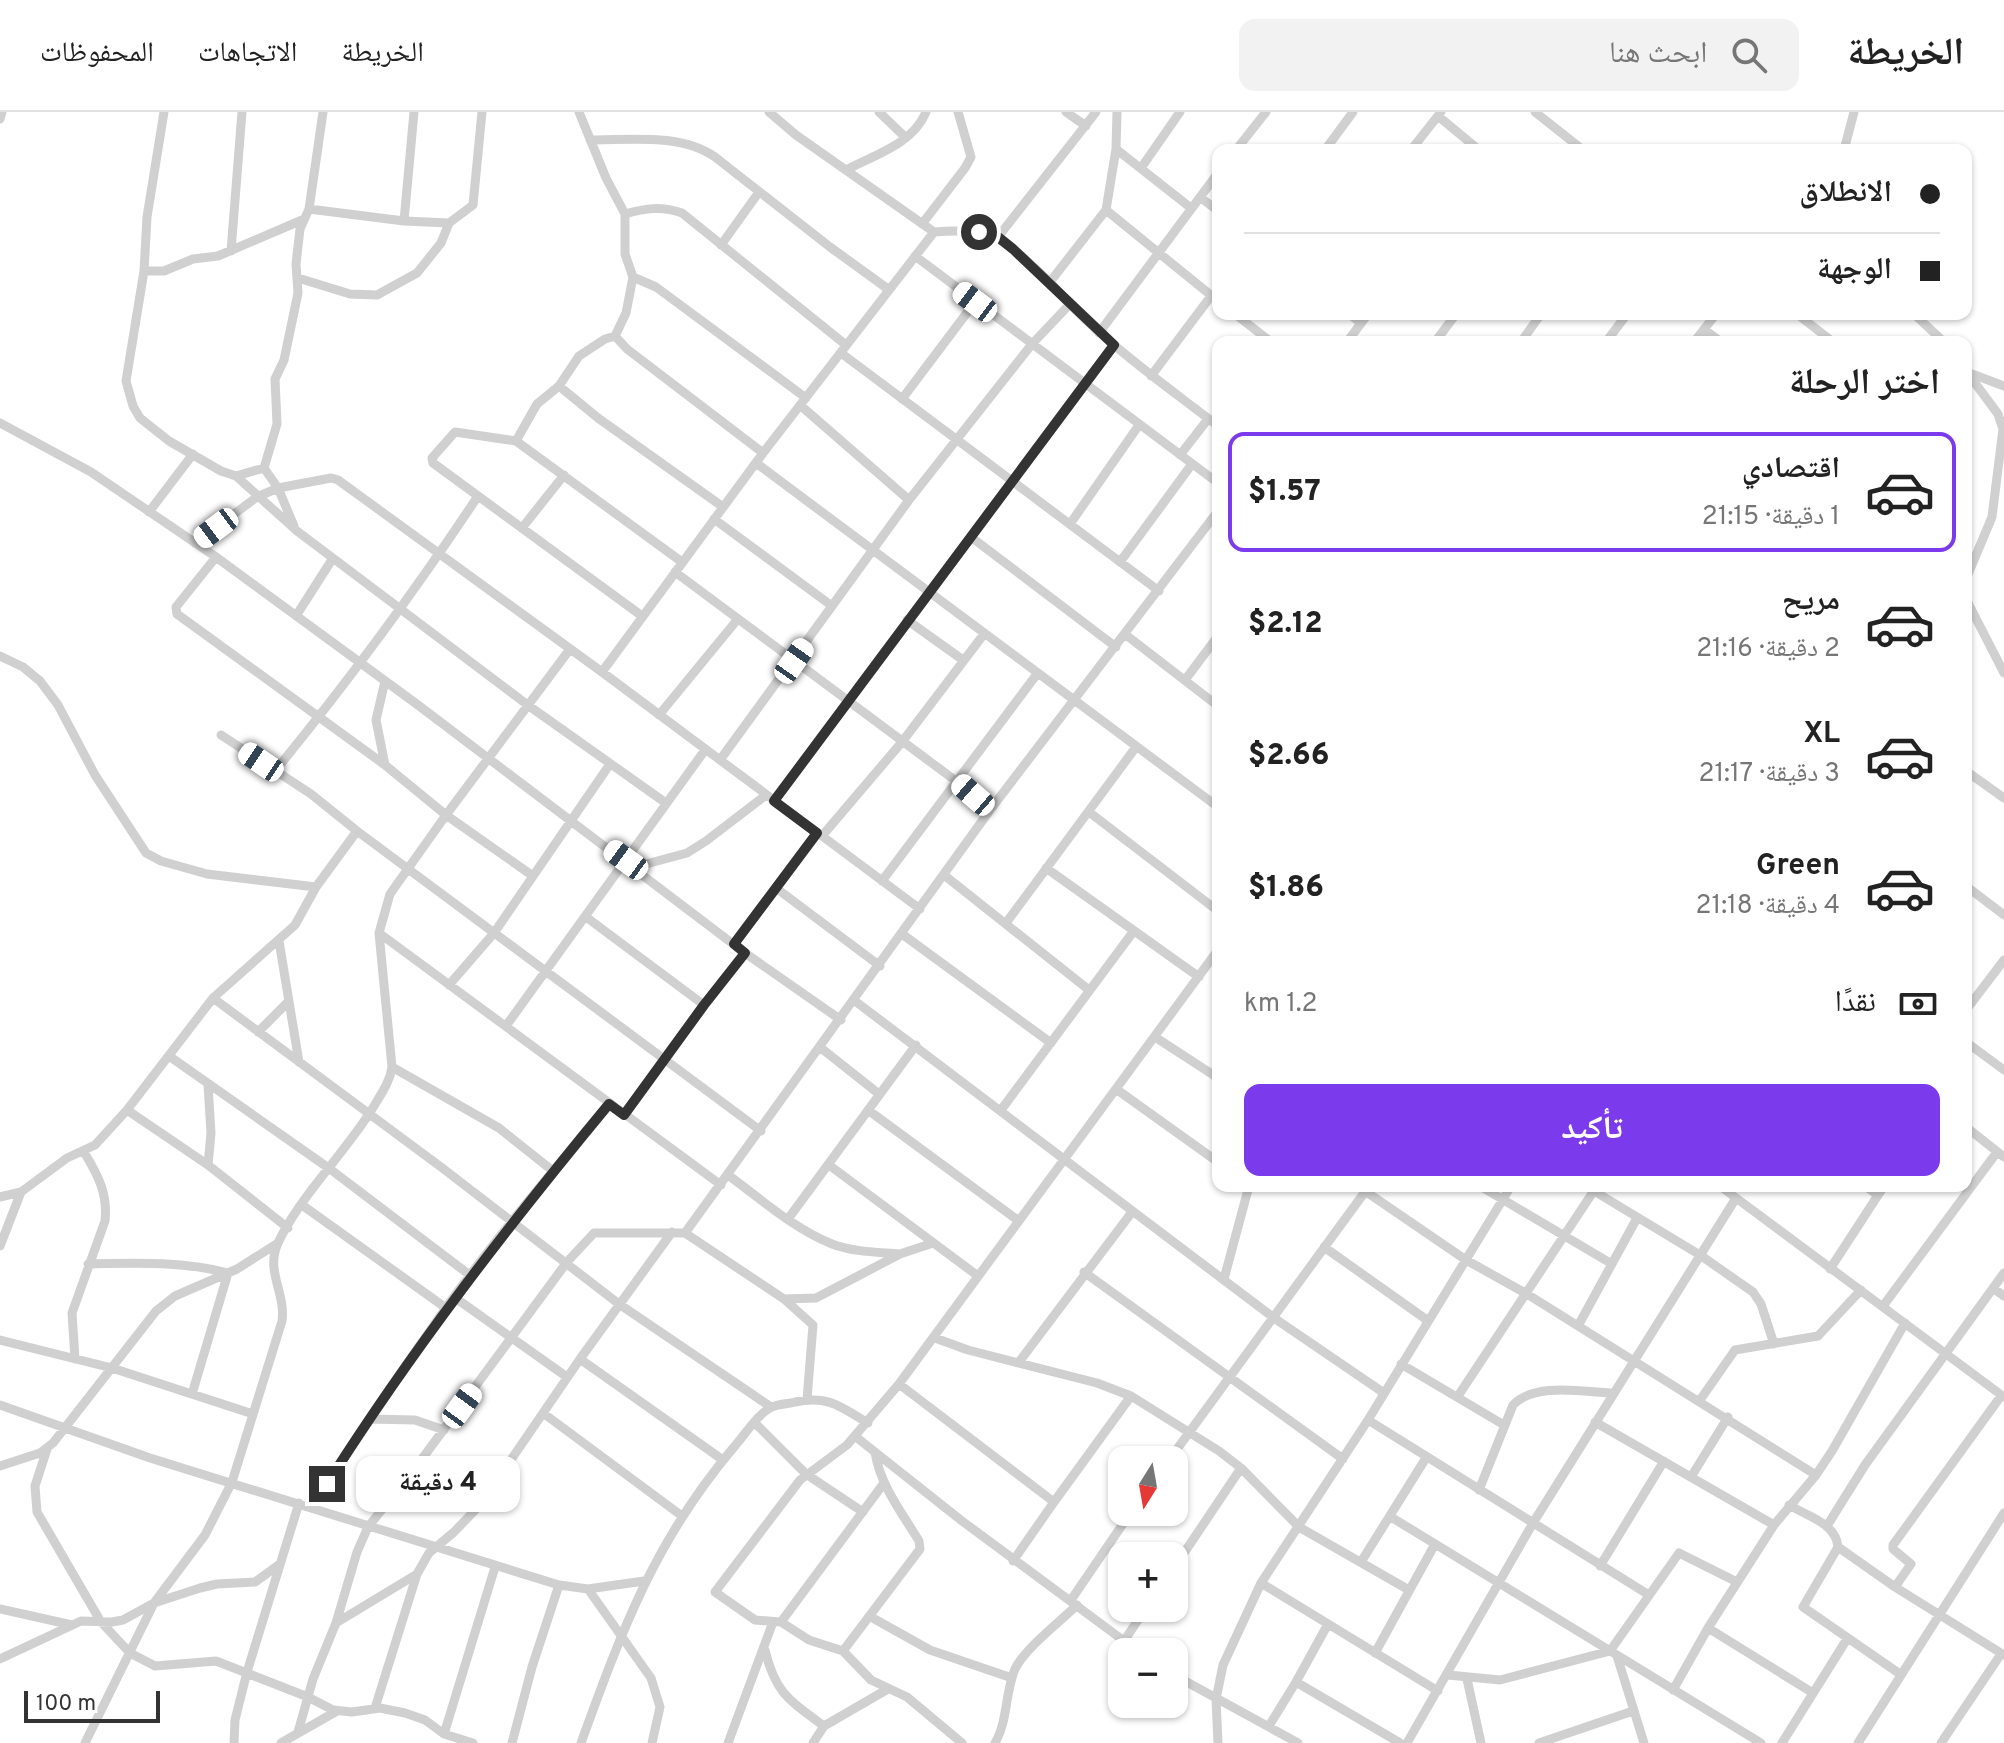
<!DOCTYPE html>
<html lang="ar">
<meta charset="utf-8">
<style>
:root{--surface:#fff;--page:#f2f2f2;--text:#222;--muted:#767676;--line:#e0e0e0;--accent:#7c3aed}
body{margin:0;font-family:Overpass,"Noto Naskh Arabic",sans-serif;background:var(--page);color:var(--text);direction:rtl;height:100vh;display:flex;flex-direction:column;font-size:30px;white-space:nowrap}
*{box-sizing:border-box;margin:0}
p{font-size:26px;color:var(--muted)}
.icon{flex:none;width:44px;height:44px;fill:none;stroke:currentColor;stroke-width:2;stroke-linecap:round;stroke-linejoin:round}
.map{position:relative;flex:1;overflow:hidden;direction:ltr}
.panel{position:absolute;left:1212px;top:224px;width:760px;height:856px;display:flex;flex-direction:column;background:var(--surface);border-radius:16px;box-shadow:0 2px 6px #0004;direction:rtl}
.panel>*{flex:none}
.banner{position:absolute;left:1212px;top:32px;width:760px;height:176px;border-radius:16px;box-shadow:0 2px 6px #0004;direction:rtl;display:grid;align-content:center;height:176px;padding:0 32px;background:var(--surface)}
.needle{width:52px;rotate:191deg}
.fabs{position:absolute;left:1108px;top:1334px;display:grid;gap:16px}
.fabs a{display:grid;place-items:center;width:80px;height:80px;border-radius:16px;background:var(--surface);box-shadow:0 2px 6px #0004;font-size:40px}
.scale{position:absolute;left:24px;bottom:20px;width:136px;box-sizing:border-box;padding-left:8px;border:4px solid #333;border-top:0;font-size:22px;line-height:28px;white-space:nowrap;color:#333;-webkit-text-stroke:6px #fff;paint-order:stroke}
.end{position:absolute;width:36px;height:36px;margin:-18px;border:10px solid #333;background:#fff;box-shadow:0 0 0 4px #fff}
.from{border-radius:50%}
.bubble{position:absolute;height:56px;border-radius:16px;background:var(--surface);box-shadow:0 2px 6px #0004;font-size:26px;font-weight:800;line-height:56px;text-align:center;direction:rtl}
.car{position:absolute;width:24px;height:48px;margin:-24px -12px;border-radius:10px;box-shadow:0 0 6px 2px #0007;background:linear-gradient(#fff 24%,#345 0 40%,#fff 0 76%,#345 0 86%,#fff 0)}
.banner b{display:flex;align-items:center;gap:28px;height:76px;font-size:30px}
.banner b+b{border-top:2px solid var(--line)}
.banner i{width:20px;height:20px;background:var(--text)}
ul{padding:0;list-style:none}
li{display:flex;align-items:center;gap:24px;height:120px;margin:0 16px 12px;padding:0 16px;border:4px solid transparent;border-radius:16px}
li div{flex:1}
li b{display:block;font-size:30px}
li em{font-style:normal;font-weight:800}
li.on{border-color:var(--accent)}
li>.icon{width:72px;height:72px;stroke-width:1.5}
h2{padding:0 32px;font-size:36px;line-height:96px}
.pay{display:flex;align-items:center;gap:20px;height:88px;padding:0 32px;font-size:30px}
.pay p{margin-inline-start:auto}
.action{display:flex;gap:16px;margin-top:auto;padding:16px 32px}
.action a{flex:1;height:92px;border-radius:16px;background:var(--accent);color:#fff;font-size:32px;font-weight:800;line-height:92px;text-align:center}
header{display:flex;align-items:center;gap:48px;box-sizing:border-box;height:112px;padding:0 40px;background:var(--surface);border-bottom:2px solid var(--line)}
header strong{font-size:38px}
nav{display:flex;gap:44px;margin-inline-start:auto;font-size:28px}
.search{width:560px;height:72px;background:var(--page);display:flex;align-items:center;gap:20px;box-sizing:border-box;padding:0 28px;border-radius:16px;color:var(--muted);font-size:30px}
.map>svg:first-child{display:block}
.lines{fill:none;stroke-linecap:round;stroke-linejoin:round}
.street{stroke:#d0d0d0;stroke-width:9}
.route{stroke:#333;stroke-width:10}
</style>
<header>
<strong>الخريطة</strong>
<div class="search"><svg class="icon" aria-label="search" viewBox="0 0 24 24"><circle cx="10" cy="10" r="6"/><path d="M15 15l6 6"/></svg>ابحث هنا</div>
<nav><a>الخريطة</a><a>الاتجاهات</a><a>المحفوظات</a></nav>
</header>
<div class="map">
<svg width="2004" height="1631" viewBox="0 0 2004 1631">
<rect width="100%" height="100%" fill="#fff"/>
<g class="lines">
<!-- street -->
<path class="street" d="M 164,0 L 147,105 L 144,159 L 126,269 L 133,294 L 140,306 L 169,329 L 221,359 L 236,364 L 297,419 L 529,594 L 666,691
M 323,0 L 309,97 L 404,109 L 414,0
M 579,0 L 606,66 L 625,102 L 625,142 L 633,165 L 626,201 L 615,224 L 627,237 L 763,341
M 769,0 L 796,23 L 934,120 C 998,114 1006,130 1050,170 L 1106,98
M 879,0 L 906,26
M 1066,0 L 1086,14
M 1117,0 L 1116,37 L 1106,98 L 1218,189
M 1535,0 L 1583,38
M 1438,4 L 1479,38
M 0,7 L 2,0
M 590,28 C 630,28 681,21 715,45 L 830,135 L 888,177
M 1116,37 L 1191,96
M 1236,38 L 1266,0
M 1325,38 L 1353,0
M 1411,38 L 1441,0
M 1844,38 L 1854,0
M 1141,56 L 1180,0
M 846,58 C 874,43 913,32 926,0
M 1200,85 L 1218,99
M 625,102 C 646,96 661,94 682,101 L 846,233
M 404,109 L 449,111 L 473,93 L 482,0
M 922,112 L 965,56 L 971,45 L 958,0
M 998,125 L 1096,0
M 721,133 L 759,80
M 231,139 L 242,0
M 915,144 L 1218,371
M 144,159 L 164,159 L 193,147 L 218,144 L 302,108
M 633,165 L 656,175 L 806,286
M 298,166 L 350,182 L 377,183 L 417,161 L 441,131 L 449,111
M 1050,170 C 1098,227 1160,269 1218,314
M 1235,202 L 1271,230
M 1349,202 L 1361,211
M 1797,202 L 1833,230
M 1914,202 L 1944,230
M 1704,217 L 1721,230
M 1099,221 L 1218,61
M 1347,230 L 1368,202
M 1435,230 L 1456,202
M 1521,230 L 1541,202
M 1606,230 L 1627,202
M 1694,230 L 1716,202
M 841,241 L 1159,479
M 1966,259 L 1998,302 L 2003,317 L 1992,405 L 1966,467
M 1972,262 L 2004,274
M 1151,264 L 1211,184
M 559,274 L 598,306 L 723,395
M 902,287 L 975,190
M 800,293 L 909,388 L 832,494
M 0,311 L 91,360 L 216,445 L 418,593 L 745,841 L 841,908
M 516,329 L 537,292 L 559,274 L 579,244 L 605,227 L 615,224
M 1180,343 L 1208,307
M 756,351 L 1218,695
M 236,364 L 264,356
M 909,388 L 1032,232 L 1069,193
M 149,400 L 193,342
M 714,407 L 832,494 L 720,648
M 1070,412 L 1139,313
M 294,414 L 278,376 L 264,356 L 277,312 L 275,267 L 284,248 L 298,181 L 296,152 L 300,117 L 309,97
M 522,416 L 564,363
M 971,425 L 1116,535
M 195,431 L 257,385 L 278,376 L 331,366 L 338,368 L 602,560 L 920,797
M 216,445 L 176,495 L 177,502 L 385,653 L 446,703 L 533,764
M 1120,450 L 1192,352
M 675,460 L 956,669 L 990,698
M 1966,487 L 2004,561
M 296,504 L 333,446
M 642,504 L 433,351 L 432,346 L 455,320 L 516,329 L 682,450
M 907,508 L 963,548
M 1126,523 L 1218,594
M 0,544 L 23,555 L 40,569 L 58,593 L 95,663 L 146,741 L 161,749 L 207,762 L 316,775
M 602,560 L 763,341 L 934,120
M 1185,568 L 1218,524
M 659,603 L 737,508
M 221,623 L 311,682 L 357,719 L 761,1019
M 385,653 L 376,608 L 385,569
M 275,659 C 347,571 415,479 478,384
M 1966,659 L 2004,686
M 774,689 L 1114,233
M 1089,700 L 1218,799
M 822,724 L 902,630 L 984,522
M 635,755 L 687,741 L 706,729 L 766,683
M 1046,756 L 1199,865
M 944,763 L 1089,878
M 882,769 L 1037,562
M 1966,774 L 2004,803
M 776,776 L 880,854
M 586,805 L 704,893
M 1006,811 L 1136,635
M 379,821 L 721,1073
M 902,822 L 1051,931
M 279,829 L 299,950
M 734,832 L 817,721
M 449,873 L 494,821 L 610,652
M 213,886 L 441,1055 L 619,1192 L 771,1295
M 855,889 L 1274,1206 L 1384,1281
M 1966,898 L 2004,848
M 506,914 L 705,638
M 258,920 L 289,889
M 1155,925 L 1218,966
M 1966,930 L 2004,958
M 821,936 L 879,982
M 169,944 L 330,1057 L 471,1164
M 392,955 L 499,1016 L 553,1059
M 208,973 L 211,1021 L 208,1053
M 1116,977 L 1218,1050
M 127,998 L 208,1053 L 288,1116
M 868,998 L 1019,1109
M 1001,998 L 1133,820
M 624,1003 L 704,893 L 745,841
M 1966,1015 L 2004,1045
M 829,1053 L 978,1164
M 728,1063 C 761,1087 794,1117 832,1132 C 853,1140 878,1140 900,1142
M 1480,1074 L 1612,1152
M 1720,1074 L 2004,1285
M 1865,1074 L 1878,1083
M 1365,1079 L 1466,1148 L 1527,1182 L 1816,1363
M 1594,1079 L 1700,1143 L 1753,1180 L 1761,1192 L 1774,1232
M 0,1085 L 21,1080 L 67,1046 L 95,1033 L 127,998 L 213,886 L 295,813 L 316,775 L 357,719
M 302,1093 L 446,1196
M 788,1107 L 916,933
M 685,1121 L 990,698 L 1218,399
M 0,1134 L 21,1080
M 1324,1135 L 1427,1208
M 88,1152 C 135,1151 182,1149 228,1161 L 192,1282
M 1830,1157 L 1884,1074
M 1084,1160 L 1343,1347
M 1224,1167 L 1249,1074
M 1993,1176 L 2004,1184
M 454,1185 L 567,1265
M 784,1187 L 816,1186 L 900,1142 L 933,1131
M 1883,1194 L 1997,1040
M 1578,1214 L 1637,1106
M 935,1226 L 968,1238 L 1097,1271 L 1131,1284 L 1219,1339 L 1241,1356 L 1299,1415 L 1409,1478
M 0,1228 L 112,1256 L 253,1302
M 75,1247 L 72,1201 L 105,1109 C 108,1082 98,1063 84,1040
M 580,1247 L 723,1348
M 1019,1250 L 1132,1100
M 1401,1252 L 1504,1313
M 899,1272 L 1054,1390 L 1013,1449
M 1458,1284 L 1597,1074
M 1700,1288 L 1735,1238 L 1818,1224 L 1861,1178
M 0,1293 L 150,1346 L 559,1473 L 588,1477 L 644,1469
M 543,1301 L 682,1404
M 369,1307 L 415,1308 L 444,1318
M 1368,1308 L 1649,1483
M 1595,1310 L 1774,1413
M 755,1311 L 806,1362 L 863,1400
M 856,1325 L 962,1409 L 1139,1540
M 47,1337 L 35,1374 L 37,1400 L 101,1510 L 130,1541 L 155,1554 L 216,1549 L 308,1585 L 333,1598 L 352,1600 L 380,1596 L 405,1601 L 425,1608 L 444,1622 L 473,1631
M 1169,1348 L 1367,1077
M 0,1354 L 40,1341 L 53,1331 L 156,1199 L 175,1184 L 237,1157 L 278,1131
M 1691,1365 L 1728,1305
M 1479,1378 L 1513,1293 C 1535,1270 1583,1280 1613,1281
M 1054,1390 L 1131,1284
M 1789,1393 C 1807,1404 1836,1411 1838,1435 L 1895,1475 L 2004,1543
M 312,1396 C 355,1328 399,1262 445,1197 C 496,1126 553,1059 609,992
M 1391,1405 L 1761,1631
M 1827,1414 L 1865,1353 L 2004,1161
M 1838,1435 L 1803,1495 L 1900,1562
M 1361,1450 L 1426,1346
M 1600,1454 L 1664,1349
M 1174,1456 L 1241,1356
M 1261,1471 L 1438,1579
M 1895,1475 L 1911,1452 L 1893,1437 L 1893,1433 L 2001,1284
M 588,1477 L 651,1566 L 660,1595 L 652,1631
M 1071,1488 L 1131,1400
M 0,1497 L 72,1513
M 871,1505 L 930,1538 L 1012,1566
M 781,1510 L 884,1371
M 336,1511 L 417,1462
M 1328,1512 L 1296,1570 L 1400,1631
M 1708,1516 L 1813,1581
M 1124,1529 L 1146,1496
M 765,1538 C 775,1581 790,1589 824,1614
M 843,1539 L 920,1437 L 919,1429 C 902,1401 880,1373 875,1340
M 1375,1541 L 1435,1432
M 1617,1544 L 1644,1631
M 0,1547 L 81,1509 L 112,1510 L 123,1508 L 154,1491 L 200,1476 L 217,1472 L 255,1470 L 280,1452
M 1174,1563 L 1298,1631
M 1448,1563 L 1500,1568 L 1610,1539 L 1679,1441 L 1737,1470
M 1467,1567 L 1481,1631
M 1673,1578 L 1708,1516 L 1774,1413 L 1816,1363 L 1832,1339 L 1905,1211
M 375,1596 L 417,1462 L 429,1441 L 454,1420 L 480,1393 L 580,1247 L 672,1120
M 1269,1614 L 1296,1570
M 298,1620 L 313,1567 L 336,1511 L 357,1440 L 368,1415 L 419,1351 L 567,1150 L 594,1121 L 685,1121 L 784,1187 L 813,1213 L 807,1287
M 444,1622 L 495,1455
M 85,1631 L 154,1491 L 205,1423 L 232,1370 L 282,1209 C 286,1181 265,1159 278,1131 C 299,1085 347,1039 374,994 C 381,982 390,970 392,955 L 379,821 L 390,782 L 446,703 L 570,537
M 234,1631 L 235,1608 L 247,1560 L 299,1391
M 281,1631 L 337,1599
M 512,1631 L 532,1555 L 559,1473
M 581,1631 C 622,1518 655,1428 734,1335 C 745,1323 757,1302 772,1295 C 778,1292 788,1292 795,1290 C 829,1283 841,1295 868,1311
M 728,1631 L 773,1510
M 813,1631 L 824,1614 L 888,1577
M 962,1631 L 907,1585 L 871,1568 L 843,1539 L 809,1528 L 781,1510 L 755,1508 L 715,1480 L 800,1368 L 847,1333 L 899,1272 L 1218,838
M 995,1631 C 1008,1609 1005,1580 1015,1557 C 1025,1536 1060,1510 1077,1493
M 1218,1631 L 1216,1587 L 1223,1553 L 1261,1471 L 1368,1308 L 1511,1074
M 1407,1631 L 1533,1411 L 1736,1086
M 1539,1631 L 1633,1599
M 1782,1631 L 1847,1527
M 1858,1631 L 2004,1401
M 1941,1631 L 2001,1542"/>
</g>
<g class="lines">
<!-- route -->
<path class="route" d="M 327,1372 C 412,1238 508,1114 609,992 L 624,1003 L 704,893 L 745,841 L 734,832 L 817,721 L 774,689 L 1114,233 L 1013,137 L 998,125 L 979,120"/>
</g>
</svg>
<div class="fabs">
<a><svg class="needle" viewBox="-14 -14 28 28"><path d="M0-13l5 13h-10z" fill="#e53935"/><path d="M0 13l5-13h-10z" fill="#767676"/></svg></a>
<a>+</a>
<a>−</a>
</div>
<div class="scale">100 m</div>
<i class="end from" style="left:979px;top:120px"></i>
<i class="end" style="left:327px;top:1372px"></i>
<div class="bubble" style="left:356px;top:1344px;width:164px">4 دقيقة</div>
<i class="car" style="left:975px;top:190px;rotate:307deg"></i>
<i class="car" style="left:216px;top:416px;rotate:233deg"></i>
<i class="car" style="left:794px;top:549px;rotate:35deg"></i>
<i class="car" style="left:261px;top:650px;rotate:304deg"></i>
<i class="car" style="left:973px;top:683px;rotate:311deg"></i>
<i class="car" style="left:626px;top:748px;rotate:306deg"></i>
<i class="car" style="left:462px;top:1294px;rotate:36deg"></i>
<div class="banner">
<b><i class="from"></i>الانطلاق</b>
<b><i></i>الوجهة</b>
</div>
<section class="panel">
<h2>اختر الرحلة</h2>
<ul>
<li class="on"><svg class="icon" aria-label="car" viewBox="0 0 24 24"><path d="M5 17H2v-5l4-1 3-4h7l3 4 3 1v5h-3M9 17h6M6 11h13"/><circle cx="7" cy="17" r="2"/><circle cx="17" cy="17" r="2"/></svg><div><b>اقتصادي</b><p>1 دقيقة · 21:15</p></div><em>$1.57</em></li>
<li><svg class="icon" aria-label="car" viewBox="0 0 24 24"><path d="M5 17H2v-5l4-1 3-4h7l3 4 3 1v5h-3M9 17h6M6 11h13"/><circle cx="7" cy="17" r="2"/><circle cx="17" cy="17" r="2"/></svg><div><b>مريح</b><p>2 دقيقة · 21:16</p></div><em>$2.12</em></li>
<li><svg class="icon" aria-label="car" viewBox="0 0 24 24"><path d="M5 17H2v-5l4-1 3-4h7l3 4 3 1v5h-3M9 17h6M6 11h13"/><circle cx="7" cy="17" r="2"/><circle cx="17" cy="17" r="2"/></svg><div><b>XL</b><p>3 دقيقة · 21:17</p></div><em>$2.66</em></li>
<li><svg class="icon" aria-label="car" viewBox="0 0 24 24"><path d="M5 17H2v-5l4-1 3-4h7l3 4 3 1v5h-3M9 17h6M6 11h13"/><circle cx="7" cy="17" r="2"/><circle cx="17" cy="17" r="2"/></svg><div><b>Green</b><p>4 دقيقة · 21:18</p></div><em>$1.86</em></li>
</ul>
<div class="pay"><svg class="icon" aria-label="cash" viewBox="0 0 24 24"><path d="M3 7h18v10H3z"/><circle cx="12" cy="12" r="2"/></svg>نقدًا<p>1.2 km</p></div>
<div class="action"><a>تأكيد</a></div>
</section>
</div>
